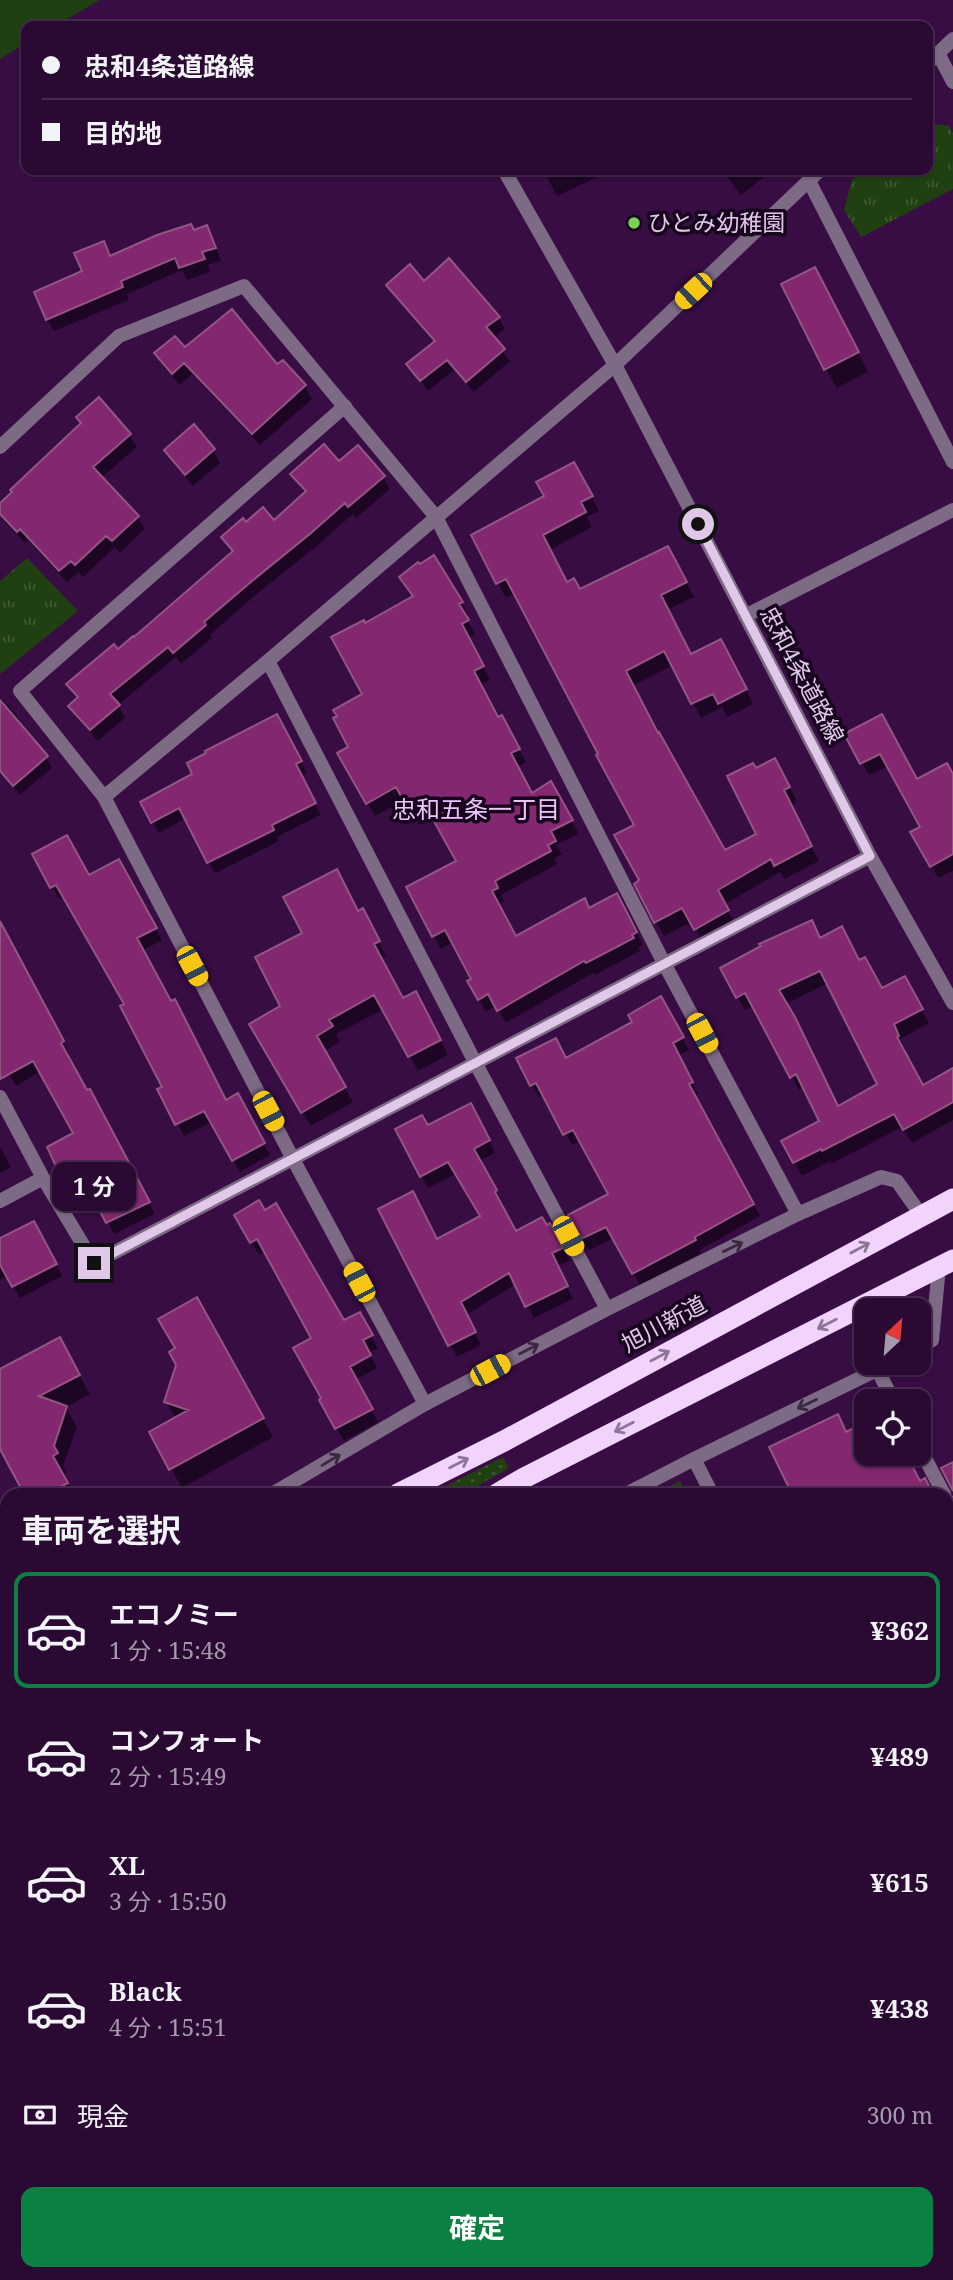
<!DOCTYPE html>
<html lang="ja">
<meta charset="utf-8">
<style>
:root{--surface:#2a0a33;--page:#36183f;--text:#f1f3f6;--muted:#a59aac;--line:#462b4e;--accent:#0b8043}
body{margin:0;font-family:"Noto Serif","Noto Sans JP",serif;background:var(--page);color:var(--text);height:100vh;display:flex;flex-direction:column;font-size:26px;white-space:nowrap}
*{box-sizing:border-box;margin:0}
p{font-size:23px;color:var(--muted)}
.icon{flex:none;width:38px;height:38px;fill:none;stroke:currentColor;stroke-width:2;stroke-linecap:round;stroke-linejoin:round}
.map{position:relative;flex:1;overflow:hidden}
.drawer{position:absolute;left:0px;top:1488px;width:954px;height:793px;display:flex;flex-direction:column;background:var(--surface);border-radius:21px 21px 0 0;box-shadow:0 2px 5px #0004,0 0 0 2px var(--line)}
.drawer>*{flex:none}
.hud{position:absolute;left:21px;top:21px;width:912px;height:154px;border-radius:14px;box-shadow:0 2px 5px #0004,0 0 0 2px var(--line);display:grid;align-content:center;height:154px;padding:0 21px;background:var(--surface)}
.needle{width:46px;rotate:26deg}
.fabs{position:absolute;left:854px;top:1298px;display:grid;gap:14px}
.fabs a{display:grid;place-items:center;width:77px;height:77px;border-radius:14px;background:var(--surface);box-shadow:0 2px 5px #0004,0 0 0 2px var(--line);font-size:35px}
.end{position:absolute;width:32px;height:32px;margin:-16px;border:9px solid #e0c8e9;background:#111;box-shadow:0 0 0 4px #111}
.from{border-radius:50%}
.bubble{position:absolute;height:49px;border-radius:14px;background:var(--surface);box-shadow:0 2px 5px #0004,0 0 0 2px var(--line);font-size:23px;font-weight:700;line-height:49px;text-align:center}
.car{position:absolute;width:21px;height:42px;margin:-21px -10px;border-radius:9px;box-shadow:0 0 5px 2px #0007;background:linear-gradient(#f5c518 24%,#345 0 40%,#f5c518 0 76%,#345 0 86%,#f5c518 0)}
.hud b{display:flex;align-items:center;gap:24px;height:66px;font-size:26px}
.hud b+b{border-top:2px solid var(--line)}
.hud i{width:18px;height:18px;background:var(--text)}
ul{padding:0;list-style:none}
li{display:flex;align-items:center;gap:21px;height:116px;margin:0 14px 10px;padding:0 7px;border:4px solid transparent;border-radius:14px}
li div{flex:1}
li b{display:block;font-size:26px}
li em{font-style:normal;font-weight:700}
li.current{border-color:var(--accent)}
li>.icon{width:63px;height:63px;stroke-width:1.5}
h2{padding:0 21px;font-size:32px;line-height:84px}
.pay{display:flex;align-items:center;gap:18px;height:77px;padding:0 21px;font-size:26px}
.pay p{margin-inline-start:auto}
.action{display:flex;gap:14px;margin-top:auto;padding:14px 21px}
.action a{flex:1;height:80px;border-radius:14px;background:var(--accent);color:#fff;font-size:28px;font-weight:700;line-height:80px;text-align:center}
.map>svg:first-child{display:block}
.grass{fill:url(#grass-dots)}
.park{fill:url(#park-tufts)}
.pitch{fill:#204011}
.shadow{fill:#0007;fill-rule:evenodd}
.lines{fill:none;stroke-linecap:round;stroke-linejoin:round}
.stream{stroke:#336d6e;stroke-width:8}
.building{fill:#832770;stroke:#945583;stroke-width:2;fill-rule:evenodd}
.street{stroke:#7d6a84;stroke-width:14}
.highway{stroke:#f1d3fb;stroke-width:21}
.oneway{stroke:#3a2840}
.oneway2{stroke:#8e7697}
.route{stroke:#e0c8e9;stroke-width:9}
.poi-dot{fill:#7bd156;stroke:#16051c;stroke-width:2.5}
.labels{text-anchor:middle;stroke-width:7;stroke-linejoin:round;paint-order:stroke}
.poi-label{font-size:23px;fill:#e0c8e9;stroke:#16051c;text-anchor:start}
.street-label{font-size:23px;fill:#e0c8e9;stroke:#16051c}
.neighbourhood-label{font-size:24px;fill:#ecc4f9;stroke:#16051c}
</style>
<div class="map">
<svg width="953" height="2280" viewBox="0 0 953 2280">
<defs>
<pattern id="grass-dots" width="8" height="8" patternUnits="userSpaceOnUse" patternTransform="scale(1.75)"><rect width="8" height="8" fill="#204011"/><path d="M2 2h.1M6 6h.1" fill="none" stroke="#405a34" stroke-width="1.8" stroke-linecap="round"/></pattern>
<pattern id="park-tufts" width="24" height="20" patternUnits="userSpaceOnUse" patternTransform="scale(1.75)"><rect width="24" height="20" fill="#204011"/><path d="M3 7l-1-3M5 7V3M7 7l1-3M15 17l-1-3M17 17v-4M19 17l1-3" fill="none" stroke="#405a34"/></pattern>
</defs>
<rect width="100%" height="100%" fill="#380d44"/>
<!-- grass -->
<path class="grass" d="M 503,1457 L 509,1468 L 463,1494 L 430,1494 Z
M 7,1770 L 7,1829 L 0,1835 L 0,1776 Z"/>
<!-- park -->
<path class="park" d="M 928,123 L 949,126 L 953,133 L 953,189 L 861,237 L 844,210 L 852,180 L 862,170 L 928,170 Z
M 27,558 L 78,611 L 0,674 L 0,581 Z
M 680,1481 L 687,1494 L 655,1494 Z"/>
<!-- pitch -->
<path class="pitch" d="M 0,0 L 100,0 L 55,26 L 26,26 L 26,43 L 0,59 Z"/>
<!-- shadow -->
<path class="shadow" d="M 543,170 L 626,170 L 604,178 L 602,175 L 557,196 Z
M 722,170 L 773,170 L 741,195 Z
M 207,227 L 214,240 L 221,261 L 208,265 L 210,272 L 187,280 L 182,270 L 127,294 L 129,300 L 54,331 L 47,319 L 103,243 L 111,257 Z
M 449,261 L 499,318 L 505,329 L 493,338 L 510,361 L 474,392 L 454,370 L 428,391 L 409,364 L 436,343 L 395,296 L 388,285 L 424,283 Z
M 825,288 L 868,372 L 837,388 L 826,369 Z
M 185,350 L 277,367 L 283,362 L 305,386 L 312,399 L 260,445 L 192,374 L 180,385 L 163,366 L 156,353 Z
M 129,435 L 137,447 L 101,478 L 137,517 L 145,529 L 120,553 L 115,547 L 83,577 L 79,572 L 67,582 L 28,540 L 25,543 L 4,521 L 0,515 L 0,505 Z
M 166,450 L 213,450 L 220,463 L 193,486 L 173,463 Z
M 339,463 L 383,477 L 390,489 L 356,518 L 353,514 L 318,545 L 258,593 L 210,635 L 212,638 L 181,664 L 176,657 L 118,705 L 125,718 L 98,741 L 77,718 L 70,706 L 78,699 L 69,685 L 118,651 L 234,553 L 223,537 L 246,524 L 273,523 L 306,494 L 292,475 Z
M 574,464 L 599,511 L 587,517 L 592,527 L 550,550 L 567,584 L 580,592 L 676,562 L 694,597 L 667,610 L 691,656 L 729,655 L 753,704 L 727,717 L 722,707 L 701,718 L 673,665 L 632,686 L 724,852 L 758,834 L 755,770 L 783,775 L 797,801 L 790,805 L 819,861 L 784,879 L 780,872 L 724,905 L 736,925 L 704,943 L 692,922 L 664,936 L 656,922 L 636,884 L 641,881 L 636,826 L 515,593 L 506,598 L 473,535 L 546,497 Z
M 401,577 L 461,603 L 469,615 L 465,617 L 475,634 L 468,638 L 490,680 L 480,685 L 498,719 L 508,730 L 526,762 L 517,767 L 531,795 L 550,784 L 579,834 L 556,845 L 562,854 L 554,859 L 557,864 L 501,895 L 504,901 L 497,905 L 516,938 L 590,910 L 624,908 L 643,945 L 638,948 L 640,951 L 595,975 L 593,973 L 506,1023 L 496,1006 L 486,1012 L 469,982 L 473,980 L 453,942 L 441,949 L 408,888 L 458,862 L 433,817 L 419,825 L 405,800 L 375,816 L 339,754 L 351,748 L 365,695 L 365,625 L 414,598 Z
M 0,697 L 16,714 L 22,725 L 20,726 L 46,757 L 52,768 L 20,795 L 0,772 Z
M 882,716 L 916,781 L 953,777 L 953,871 L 938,878 L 913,832 L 922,827 L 888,766 L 869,775 L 847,735 Z
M 283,727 L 307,773 L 301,776 L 321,815 L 277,837 L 279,841 L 215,873 L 186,818 L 159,833 L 142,803 Z
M 35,854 L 88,877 L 118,861 L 162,940 L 142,951 L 226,1102 L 237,1096 L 270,1155 L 240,1172 L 212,1122 L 184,1136 L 160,1090 L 165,1088 L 126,1005 L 64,896 L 59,899 Z
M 358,913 L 370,925 L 386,956 L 381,959 L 402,1000 L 424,1008 L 448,1055 L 418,1071 L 384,1009 L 336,1034 L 340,1042 L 324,1051 L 353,1102 L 311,1126 L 252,1024 L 282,1007 Z
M 0,924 L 69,1054 L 66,1055 L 87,1093 L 96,1103 L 155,1214 L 114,1234 L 84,1176 L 67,1184 L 49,1148 L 76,1134 L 41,1071 L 16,1086 L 0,1058 Z
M 821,940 L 859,962 L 881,990 L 904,978 L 929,1023 L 900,1039 L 906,1050 L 903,1051 L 923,1087 L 953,1070 L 953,1120 L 912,1143 L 902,1127 L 831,1164 L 830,1161 L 802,1176 L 783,1141 L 822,1122 L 805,1087 L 799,1090 L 753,1006 L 745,1010 L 722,969 ZM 828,983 L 880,1085 L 838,1107 L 785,1004 Z
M 660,999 L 689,1050 L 678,1056 L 698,1094 L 694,1097 L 760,1216 L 700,1250 L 701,1253 L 640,1285 L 614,1238 L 589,1250 L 582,1239 L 570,1216 L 611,1195 L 581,1141 L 572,1145 L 544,1094 L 539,1097 L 518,1059 L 566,1060 L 634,1023 Z
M 477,1117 L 495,1153 L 479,1161 L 503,1203 L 500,1205 L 516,1233 L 550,1226 L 569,1261 L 557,1266 L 573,1299 L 534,1318 L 516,1284 L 466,1315 L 481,1345 L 457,1357 L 380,1210 L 437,1241 L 482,1217 L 457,1173 L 428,1188 L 421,1176 L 427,1127 Z
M 0,1147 L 11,1167 L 0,1173 Z
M 236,1216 L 344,1322 L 359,1314 L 378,1348 L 369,1353 L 377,1368 L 355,1380 L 378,1422 L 344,1441 L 322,1400 L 314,1339 L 266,1251 L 259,1255 Z
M 40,1234 L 62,1276 L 20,1298 L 7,1276 L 0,1280 L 0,1240 Z
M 196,1300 L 273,1437 L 182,1488 L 151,1433 L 176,1419 L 166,1402 L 178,1365 L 177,1349 Z
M 70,1358 L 90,1394 L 66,1407 L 77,1427 L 63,1466 L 67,1473 L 62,1475 L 73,1494 L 26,1494 L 0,1446 L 0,1371 Z
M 866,1424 L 866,1454 L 920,1483 L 924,1480 L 932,1494 L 771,1494 L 789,1484 L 847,1433 Z
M 947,1559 L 953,1570 L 953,1633 L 947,1636 Z
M 953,1679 L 953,1726 L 947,1729 L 947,1683 Z
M 953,1844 L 953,1913 L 947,1901 L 947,1847 Z
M 7,2051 L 7,2089 L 0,2093 L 0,2055 Z
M 947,2115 L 953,2127 L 953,2131 L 947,2135 Z
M 0,2205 L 7,2218 L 7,2273 L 36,2273 L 40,2280 L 0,2280 Z
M 94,2273 L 137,2273 L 124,2280 L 115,2280 L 111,2274 L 98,2280 Z
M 167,2273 L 270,2273 L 272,2280 L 220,2280 L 217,2273 L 203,2280 L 170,2280 Z
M 314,2273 L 423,2273 L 426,2280 L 318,2280 Z
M 659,2273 L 700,2273 L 703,2280 L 662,2280 Z
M 753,2273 L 844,2273 L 847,2279 L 757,2280 Z"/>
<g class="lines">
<!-- stream -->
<path class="stream" d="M 724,2273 L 727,2280
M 541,2280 L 553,2273"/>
</g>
<!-- building -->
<path class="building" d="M 191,224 L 194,230 L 207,225 L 216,248 L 202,252 L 205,259 L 179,268 L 175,258 L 121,281 L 123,287 L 46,320 L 34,292 L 82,271 L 74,253 L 104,241 L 110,256 L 157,235 Z
M 449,258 L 500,317 L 486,327 L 505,349 L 466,382 L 447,360 L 420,381 L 406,364 L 435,341 L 386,285 L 410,264 L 424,281 Z
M 815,267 L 859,352 L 824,370 L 781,284 Z
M 232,309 L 277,364 L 283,360 L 306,385 L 252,434 L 184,363 L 172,374 L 154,353 L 175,336 L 185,347 Z
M 99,397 L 131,434 L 93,467 L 139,516 L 112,541 L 106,536 L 75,565 L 71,561 L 59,571 L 20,529 L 17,532 L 0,514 L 0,503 L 12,492 L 10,490 L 81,423 L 76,417 Z
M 194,424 L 215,449 L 185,475 L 164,450 Z
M 324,444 L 339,461 L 358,445 L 385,476 L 348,507 L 345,503 L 311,533 L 252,581 L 204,622 L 206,625 L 173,653 L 168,647 L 110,694 L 120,705 L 90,730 L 68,706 L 78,697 L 66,684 L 114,644 L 118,649 L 133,636 L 134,637 L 233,551 L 221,537 L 243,518 L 246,522 L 263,507 L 274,520 L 306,491 L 290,474 Z
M 574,462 L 593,496 L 581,502 L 586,512 L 543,535 L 567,582 L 574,578 L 580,589 L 668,546 L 687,582 L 661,595 L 691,654 L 721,639 L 747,689 L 718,704 L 713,694 L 691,704 L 664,651 L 626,671 L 658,733 L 659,732 L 725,850 L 756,834 L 727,776 L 753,763 L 756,768 L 775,758 L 790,787 L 784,790 L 812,846 L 774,866 L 771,859 L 718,890 L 729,910 L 694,930 L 682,908 L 654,923 L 634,884 L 639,880 L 614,835 L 634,825 L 596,755 L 598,754 L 506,579 L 496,584 L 471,535 L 544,496 L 536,482 Z
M 434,555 L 463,602 L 459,604 L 469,620 L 462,624 L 484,666 L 474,671 L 498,717 L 502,715 L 520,749 L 511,753 L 532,793 L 551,781 L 573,820 L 551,831 L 556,841 L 548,845 L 551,851 L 495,881 L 498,888 L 492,891 L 516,936 L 585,898 L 589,908 L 617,893 L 637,932 L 632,935 L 634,938 L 586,963 L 584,961 L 497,1011 L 488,994 L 478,1000 L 467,981 L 471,979 L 445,930 L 432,937 L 406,887 L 456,861 L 425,805 L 410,813 L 396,787 L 366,804 L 337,753 L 348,747 L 333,718 L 337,716 L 333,710 L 362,694 L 331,637 L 364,620 L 365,623 L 413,596 L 399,577 L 418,562 L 420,564 Z
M 0,700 L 48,756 L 13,786 L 0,771 Z
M 277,714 L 302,761 L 296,764 L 316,803 L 272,825 L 274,830 L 207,863 L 179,808 L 151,823 L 140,802 L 192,774 L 187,763 L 206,753 L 205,751 Z
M 882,714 L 917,779 L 947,763 L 953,774 L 953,854 L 930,867 L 910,832 L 920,827 L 880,754 L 860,764 L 844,734 Z
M 67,835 L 89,875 L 119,859 L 157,928 L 137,938 L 171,1001 L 175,999 L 226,1100 L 238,1093 L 265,1143 L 232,1161 L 204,1111 L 175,1125 L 157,1089 L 162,1087 L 120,1006 L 124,1004 L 56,885 L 50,888 L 32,854 Z
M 337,869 L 358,911 L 363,908 L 380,941 L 374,944 L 403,998 L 416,991 L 441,1040 L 408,1057 L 374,995 L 329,1020 L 333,1026 L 317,1036 L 346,1087 L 301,1113 L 249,1024 L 280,1006 L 255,957 L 302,933 L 283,897 Z
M 812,920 L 820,938 L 842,926 L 859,960 L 865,957 L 882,988 L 905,976 L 923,1009 L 894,1024 L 899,1036 L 897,1037 L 923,1085 L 953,1068 L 953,1102 L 903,1130 L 894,1114 L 822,1151 L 821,1149 L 793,1163 L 781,1141 L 819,1121 L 796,1074 L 790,1078 L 745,993 L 736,998 L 720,968 L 761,946 L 759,944 ZM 820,971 L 877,1084 L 838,1106 L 795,1017 L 779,990 Z
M 0,921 L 64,1041 L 61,1043 L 87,1090 L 90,1089 L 150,1202 L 106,1223 L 76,1165 L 59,1173 L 47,1147 L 73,1133 L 33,1061 L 0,1079 Z
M 661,996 L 684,1037 L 673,1043 L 693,1082 L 689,1084 L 754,1204 L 695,1237 L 696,1240 L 632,1274 L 606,1227 L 581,1239 L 568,1215 L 608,1194 L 573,1130 L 563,1135 L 536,1083 L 530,1086 L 516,1058 L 556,1038 L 566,1058 L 632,1022 L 628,1015 Z
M 471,1103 L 490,1140 L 474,1149 L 497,1190 L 495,1192 L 516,1231 L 542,1217 L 547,1225 L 550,1223 L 563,1248 L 552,1253 L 568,1286 L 525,1307 L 509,1273 L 461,1302 L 476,1332 L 448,1346 L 378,1209 L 413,1191 L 437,1239 L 480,1216 L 448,1162 L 420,1177 L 395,1129 L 422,1115 L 428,1125 Z
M 259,1200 L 265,1210 L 276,1203 L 344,1320 L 360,1312 L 373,1335 L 363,1340 L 371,1355 L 350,1367 L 373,1409 L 335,1429 L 319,1400 L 321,1398 L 293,1348 L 311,1338 L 257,1239 L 250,1243 L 234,1215 Z
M 34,1221 L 57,1264 L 12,1287 L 0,1265 L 0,1238 Z
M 197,1297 L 264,1418 L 169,1470 L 149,1432 L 188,1410 L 164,1402 L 176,1365 L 169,1352 L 175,1348 L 158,1319 Z
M 60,1337 L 80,1375 L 39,1396 L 67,1406 L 54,1446 L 58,1453 L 53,1456 L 68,1483 L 47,1494 L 24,1494 L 0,1449 L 0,1369 Z
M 838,1414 L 846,1432 L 866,1422 L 866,1454 L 906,1454 L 920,1481 L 925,1478 L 933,1494 L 792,1494 L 769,1447 Z
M 953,1462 L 953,1491 L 941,1468 Z"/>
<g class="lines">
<!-- street -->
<path class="street" d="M 938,53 L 953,82
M 928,63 L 953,39
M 504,170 L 615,365 L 870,856 L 953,1003
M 809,181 L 953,462
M 0,447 L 119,336 L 244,286 L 436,517 L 665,965 L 798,1214
M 745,616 L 953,510
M 268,661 L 476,1064 L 607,1309
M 104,797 L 20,691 L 345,406
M 0,1097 L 43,1178 L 94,1263 L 870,856
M 0,1201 L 43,1178
M 919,1347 L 932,1340 L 939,1267
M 878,1371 L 894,1402
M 425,1404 L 293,1159 L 104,797 L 268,661 L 615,365 L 820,170
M 919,1447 L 944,1494
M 694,1459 L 712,1494
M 272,1494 L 425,1404 L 467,1382 L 607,1309 L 798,1214 L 881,1177 L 897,1181 L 921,1215
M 626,1494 L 694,1459 L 891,1363
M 947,1500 L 953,1511
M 0,1675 L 7,1670
M 0,1945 L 7,1937
M 947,1957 L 953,1970
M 947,2022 L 953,2018
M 0,2150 L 7,2164
M 61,2273 L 65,2280
M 292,2273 L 296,2280
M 619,2273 L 622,2280
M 461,2280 L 474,2273"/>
<!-- highway -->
<path class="highway" d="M 398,1494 L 504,1441 L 953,1199
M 497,1494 L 524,1478 L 953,1260
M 0,1754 L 7,1748
M 0,1864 L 7,1858"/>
</g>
<!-- one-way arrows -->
<defs><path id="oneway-shaft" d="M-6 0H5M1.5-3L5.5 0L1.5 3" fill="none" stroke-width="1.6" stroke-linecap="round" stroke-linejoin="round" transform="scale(1.75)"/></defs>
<g class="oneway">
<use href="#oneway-shaft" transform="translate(733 1247) rotate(-26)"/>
<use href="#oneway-shaft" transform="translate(529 1349) rotate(-27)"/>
<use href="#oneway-shaft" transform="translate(807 1404) rotate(154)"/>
<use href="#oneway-shaft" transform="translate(331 1460) rotate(-31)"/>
</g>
<g class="oneway2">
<use href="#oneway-shaft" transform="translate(860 1248) rotate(-28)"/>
<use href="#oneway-shaft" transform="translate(827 1324) rotate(153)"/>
<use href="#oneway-shaft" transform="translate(660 1356) rotate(-28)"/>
<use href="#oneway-shaft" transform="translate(624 1427) rotate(153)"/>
<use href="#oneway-shaft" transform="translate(459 1463) rotate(-27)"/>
</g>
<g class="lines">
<!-- route -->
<path class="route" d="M 94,1263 L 870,856 L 698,524"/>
</g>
<!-- markers -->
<circle class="poi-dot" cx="634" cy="223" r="7"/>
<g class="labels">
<!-- poi labels -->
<g class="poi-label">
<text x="648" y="231">ひとみ幼稚園</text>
</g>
<!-- street labels -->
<g class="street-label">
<text transform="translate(802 675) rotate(62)" y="8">忠和4条道路線</text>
<text transform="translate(664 1324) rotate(-28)" y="8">旭川新道</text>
</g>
<!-- neighbourhood labels -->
<g class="neighbourhood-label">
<text x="476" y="818">忠和五条一丁目</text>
</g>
</g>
</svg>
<div class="fabs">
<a><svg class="needle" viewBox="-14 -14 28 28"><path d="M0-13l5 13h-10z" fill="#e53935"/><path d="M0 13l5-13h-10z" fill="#a59aac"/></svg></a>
<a><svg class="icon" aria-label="locate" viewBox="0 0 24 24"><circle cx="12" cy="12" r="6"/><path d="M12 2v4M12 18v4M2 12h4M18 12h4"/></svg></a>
</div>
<i class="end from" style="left:698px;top:524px"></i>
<i class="end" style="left:94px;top:1263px"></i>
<div class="bubble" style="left:52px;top:1162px;width:84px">1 分</div>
<i class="car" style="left:693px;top:291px;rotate:227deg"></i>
<i class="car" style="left:192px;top:966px;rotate:152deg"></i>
<i class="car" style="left:702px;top:1033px;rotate:152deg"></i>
<i class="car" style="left:268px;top:1111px;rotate:152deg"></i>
<i class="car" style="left:568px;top:1236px;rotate:152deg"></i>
<i class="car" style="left:359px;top:1282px;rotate:332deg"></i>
<i class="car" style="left:490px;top:1370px;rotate:62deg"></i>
<div class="hud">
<b><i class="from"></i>忠和4条道路線</b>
<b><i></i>目的地</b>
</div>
<section class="drawer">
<h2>車両を選択</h2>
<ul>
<li class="current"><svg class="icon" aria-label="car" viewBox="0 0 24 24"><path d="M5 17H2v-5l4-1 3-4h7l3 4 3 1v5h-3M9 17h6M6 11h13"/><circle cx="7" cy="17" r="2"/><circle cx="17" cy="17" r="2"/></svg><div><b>エコノミー</b><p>1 分 · 15:48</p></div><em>¥362</em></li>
<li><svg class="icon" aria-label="car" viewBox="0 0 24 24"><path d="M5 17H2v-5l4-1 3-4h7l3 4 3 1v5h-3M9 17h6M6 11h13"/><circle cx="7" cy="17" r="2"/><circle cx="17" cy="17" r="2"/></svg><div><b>コンフォート</b><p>2 分 · 15:49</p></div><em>¥489</em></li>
<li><svg class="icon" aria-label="car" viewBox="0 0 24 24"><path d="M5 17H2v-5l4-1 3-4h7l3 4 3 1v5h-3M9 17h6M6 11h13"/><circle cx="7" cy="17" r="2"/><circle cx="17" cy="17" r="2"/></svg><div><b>XL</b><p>3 分 · 15:50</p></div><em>¥615</em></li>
<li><svg class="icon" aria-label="car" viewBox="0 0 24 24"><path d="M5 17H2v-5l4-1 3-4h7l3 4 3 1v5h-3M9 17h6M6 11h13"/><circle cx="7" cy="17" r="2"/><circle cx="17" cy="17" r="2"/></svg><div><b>Black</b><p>4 分 · 15:51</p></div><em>¥438</em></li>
</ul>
<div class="pay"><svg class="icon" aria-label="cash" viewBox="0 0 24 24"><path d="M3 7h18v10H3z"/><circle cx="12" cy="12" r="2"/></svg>現金<p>300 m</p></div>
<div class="action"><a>確定</a></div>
</section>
</div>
